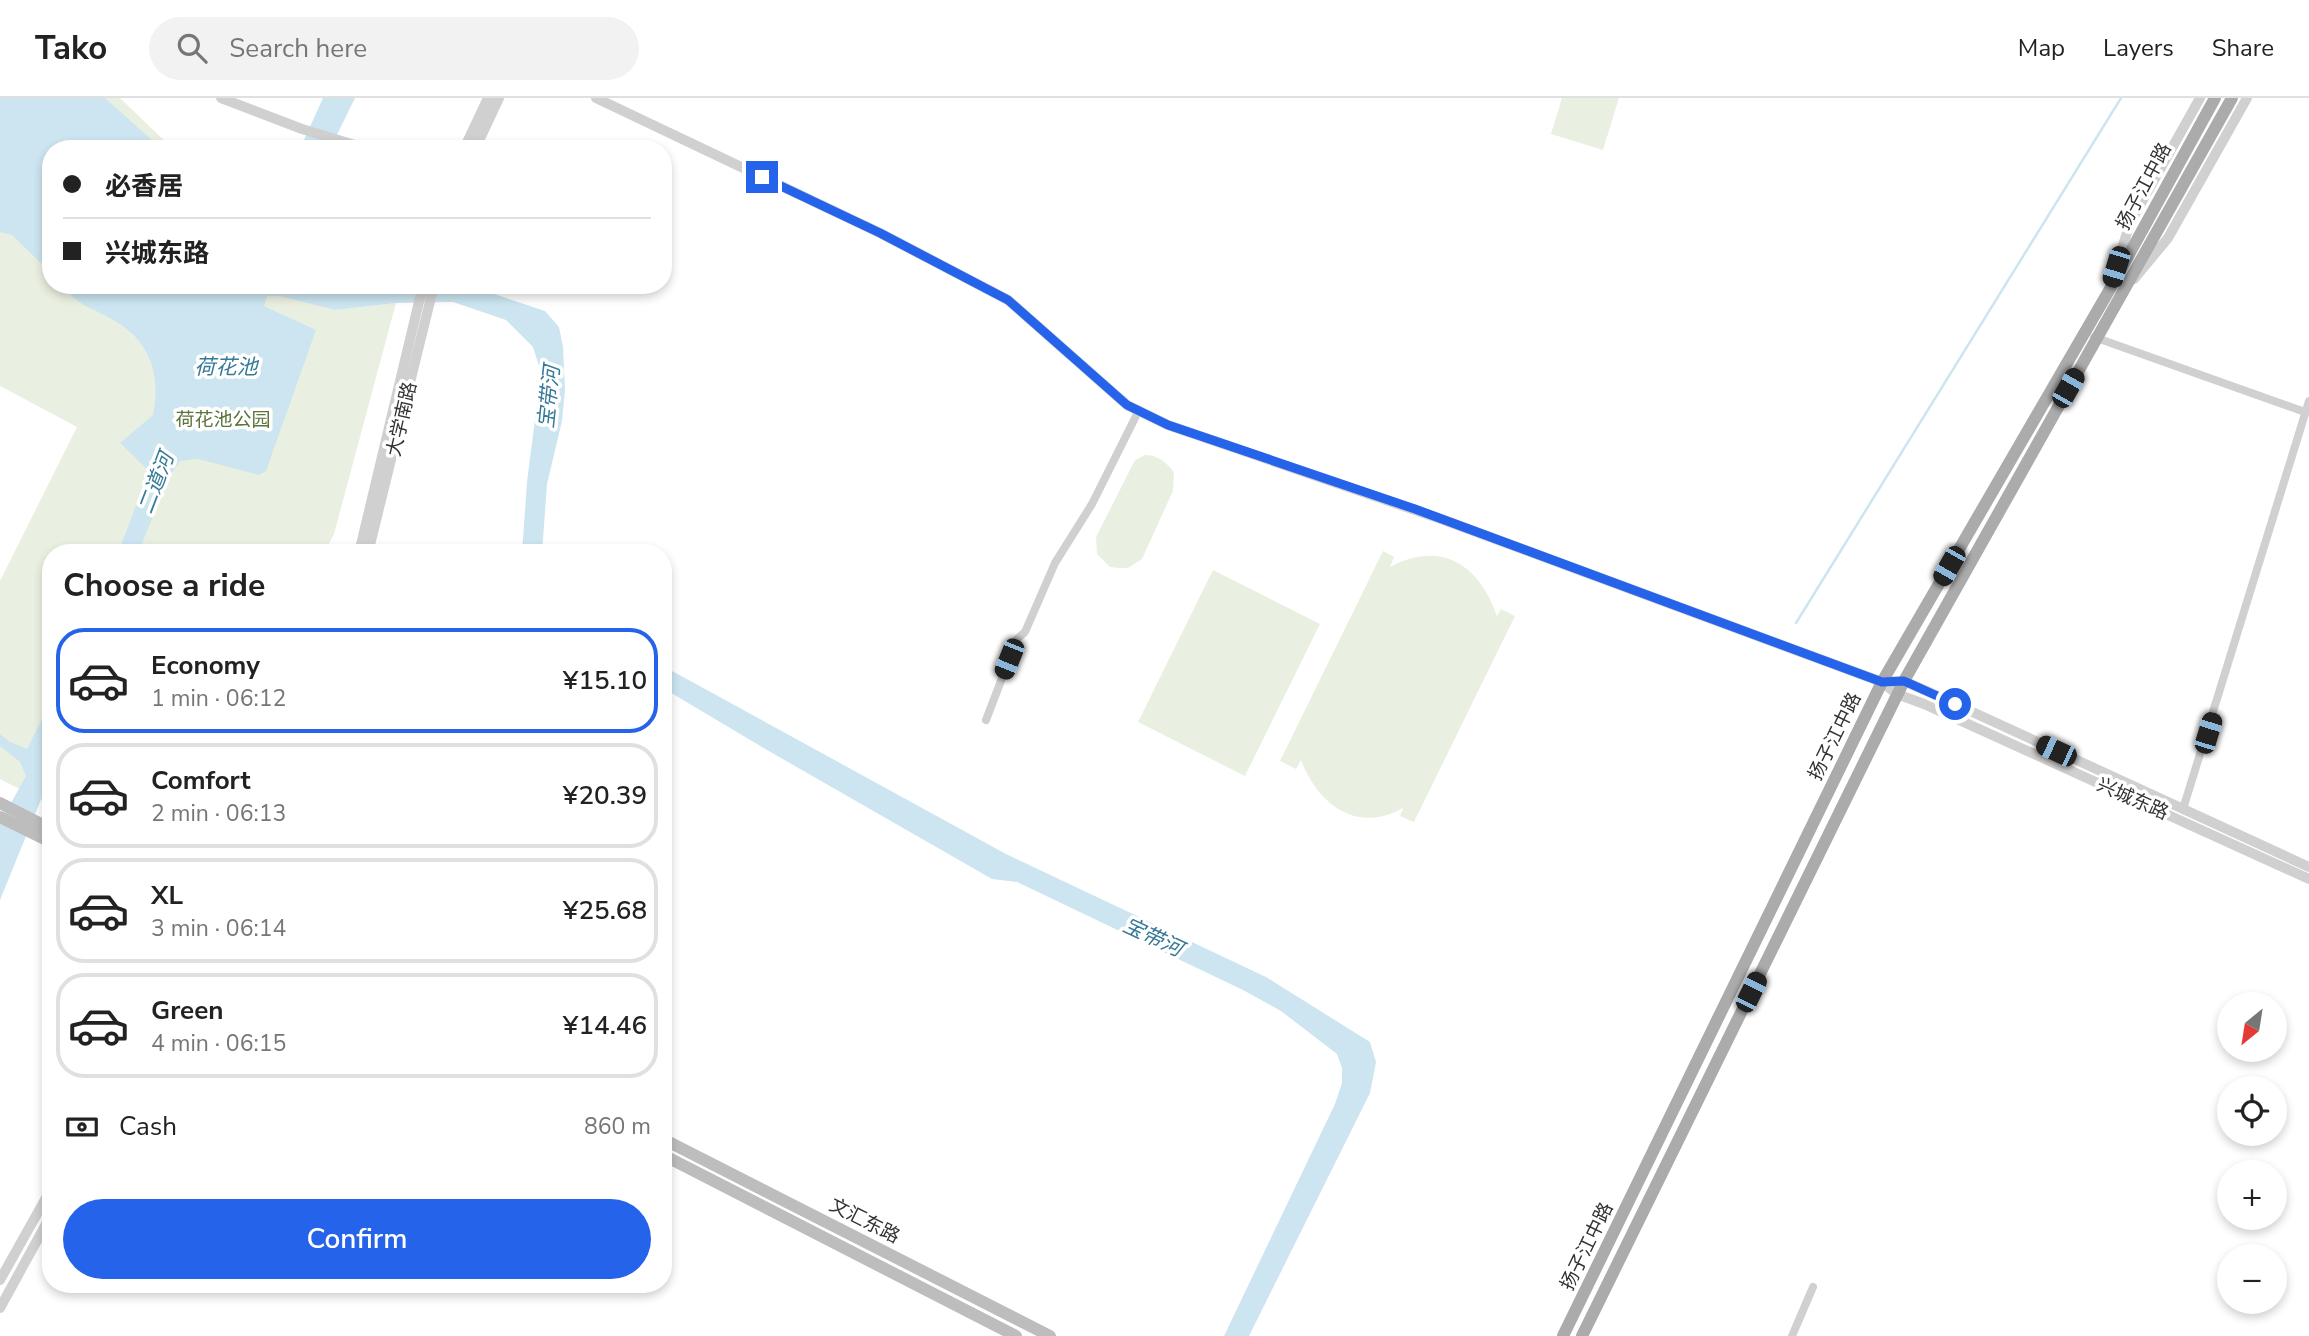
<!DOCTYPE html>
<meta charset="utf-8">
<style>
:root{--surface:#fff;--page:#f2f2f2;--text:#222;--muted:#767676;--line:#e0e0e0;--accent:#2563eb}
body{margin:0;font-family:"Nunito Sans","Noto Sans SC",sans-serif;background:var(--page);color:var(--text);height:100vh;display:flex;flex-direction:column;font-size:26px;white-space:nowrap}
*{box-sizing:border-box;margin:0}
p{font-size:23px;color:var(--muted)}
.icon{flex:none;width:38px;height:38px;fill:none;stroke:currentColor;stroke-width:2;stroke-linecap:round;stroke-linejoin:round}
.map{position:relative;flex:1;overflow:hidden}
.drawer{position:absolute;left:42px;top:446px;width:630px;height:749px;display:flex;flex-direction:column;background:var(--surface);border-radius:28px;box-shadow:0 4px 10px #0003}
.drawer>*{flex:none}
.top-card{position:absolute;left:42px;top:42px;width:630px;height:154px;border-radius:28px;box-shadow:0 4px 10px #0003;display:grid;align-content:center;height:154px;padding:0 21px;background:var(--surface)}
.needle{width:46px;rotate:210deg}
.buttons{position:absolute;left:2217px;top:894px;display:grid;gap:14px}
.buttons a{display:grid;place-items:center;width:70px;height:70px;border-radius:50%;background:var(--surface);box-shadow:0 4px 10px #0003;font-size:35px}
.end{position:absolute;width:32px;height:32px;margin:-16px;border:9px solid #2563eb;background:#fff;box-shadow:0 0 0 4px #fff}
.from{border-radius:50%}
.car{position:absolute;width:21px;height:42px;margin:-21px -10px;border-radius:9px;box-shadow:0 0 5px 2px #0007;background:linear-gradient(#222 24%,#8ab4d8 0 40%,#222 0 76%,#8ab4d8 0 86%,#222 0)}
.top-card b{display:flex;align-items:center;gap:24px;height:66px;font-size:26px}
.top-card b+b{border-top:2px solid var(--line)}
.top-card i{width:18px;height:18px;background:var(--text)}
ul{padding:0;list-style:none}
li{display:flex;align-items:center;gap:21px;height:105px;margin:0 14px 10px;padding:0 7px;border:4px solid var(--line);border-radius:28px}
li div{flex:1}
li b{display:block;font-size:26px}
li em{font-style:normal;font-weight:600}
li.active{border-color:var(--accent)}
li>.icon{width:63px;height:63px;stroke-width:1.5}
h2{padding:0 21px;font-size:32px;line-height:84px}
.pay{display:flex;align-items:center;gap:18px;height:77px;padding:0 21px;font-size:26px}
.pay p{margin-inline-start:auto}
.primary-button{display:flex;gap:14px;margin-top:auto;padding:14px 21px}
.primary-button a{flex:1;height:80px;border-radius:42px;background:var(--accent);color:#fff;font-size:28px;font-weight:600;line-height:80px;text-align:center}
header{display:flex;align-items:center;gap:42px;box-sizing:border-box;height:98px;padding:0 35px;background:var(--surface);border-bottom:2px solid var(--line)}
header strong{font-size:33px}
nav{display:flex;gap:38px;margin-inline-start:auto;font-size:24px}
.search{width:490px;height:63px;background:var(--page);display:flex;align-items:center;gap:18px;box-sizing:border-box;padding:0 24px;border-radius:38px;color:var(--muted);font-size:26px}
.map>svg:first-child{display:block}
.green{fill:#eaf0e1}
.water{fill:#cce5f0}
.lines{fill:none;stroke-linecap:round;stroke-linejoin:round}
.stream{stroke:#cce5f0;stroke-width:2.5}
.minor{stroke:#d0d0d0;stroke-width:8}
.tertiary{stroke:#d0d0d0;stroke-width:10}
.secondary{stroke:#bdbdbd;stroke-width:12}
.primary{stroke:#ababab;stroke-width:12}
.route{stroke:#2563eb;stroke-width:9}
.labels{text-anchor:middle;stroke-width:7;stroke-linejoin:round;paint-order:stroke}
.street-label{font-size:19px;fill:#333;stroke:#fff}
.park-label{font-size:19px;fill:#5a743b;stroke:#fff}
.water-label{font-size:21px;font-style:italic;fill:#367a97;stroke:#fff}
</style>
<header>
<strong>Tako</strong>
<div class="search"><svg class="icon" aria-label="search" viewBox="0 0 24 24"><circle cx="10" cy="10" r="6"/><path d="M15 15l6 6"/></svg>Search here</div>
<nav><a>Map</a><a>Layers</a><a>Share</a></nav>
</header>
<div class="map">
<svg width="2309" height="1238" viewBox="0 0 2309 1238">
<rect width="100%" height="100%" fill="#fff"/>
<!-- green -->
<path class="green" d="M 0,0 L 120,0 L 173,51 L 51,51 L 51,187 L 276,187 L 334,212 L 396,205 L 334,436 L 324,455 L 51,455 L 51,707 L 0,681 L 0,483 L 77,329 L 0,288 Z
M 1562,0 L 1619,0 L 1603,52 L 1551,36 Z
M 1145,357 C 1158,357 1166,364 1174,374 L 1173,393 L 1142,461 L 1128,470 L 1119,470 L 1110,469 L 1097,456 L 1096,439 L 1135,362 Z
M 1383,453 L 1394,459 L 1390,469 C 1441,442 1479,466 1497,518 L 1501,511 L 1515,518 L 1414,724 L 1400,718 L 1403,710 C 1357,736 1318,707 1301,662 L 1296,671 L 1280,663 Z
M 1213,472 L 1320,526 L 1245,678 L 1138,624 Z"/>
<!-- water -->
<path class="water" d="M 0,0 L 105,0 L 162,51 L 51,51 L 51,175 L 12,137 L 0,134 Z
M 323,0 L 355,0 L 330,51 L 300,51 Z
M 62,187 L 334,187 L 350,191 L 379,187 L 420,187 L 479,191 L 545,213 L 559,229 L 563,249 L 565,292 L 562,323 L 547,386 L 542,455 L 522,455 L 527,384 L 541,274 L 533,249 L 506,222 L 453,204 L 396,205 L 335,212 L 280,198 L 267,198 L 264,208 L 316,232 L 266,373 L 259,377 L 198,361 L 180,363 L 169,379 L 138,455 L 118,455 L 149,373 L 120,345 L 153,317 C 161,278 151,244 115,223 C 92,209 80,210 62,187 Z
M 663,568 L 1006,756 L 1266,879 L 1370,944 L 1376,964 L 1370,995 L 1249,1238 L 1224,1238 L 1335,1006 L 1342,985 L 1342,970 L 1337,956 L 1281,913 L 1243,892 L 1017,784 L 992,781 L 767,652 L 663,590 Z
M 51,603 L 51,677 L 0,802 L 0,725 L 26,678 L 20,664 L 0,648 L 0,636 L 10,644 L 27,651 Z"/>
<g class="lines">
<!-- stream -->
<path class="stream" d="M 1796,525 L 2121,0"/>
<!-- minor -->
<path class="minor" d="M 2094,239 L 2305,314
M 986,622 L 1017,541 L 1025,534 L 1055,465 L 1092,406 L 1138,314
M 2183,711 L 2309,303
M 1792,1238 L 1813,1189"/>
<!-- tertiary -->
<path class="tertiary" d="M 221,0 L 302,31 L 368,51
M 596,0 L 880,135 L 1008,202 L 1127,307 L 1168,327 L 1441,421 L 1882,584 L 1897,596 L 1924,606 L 2309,781
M 464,51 L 488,0
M 475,51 L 499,0
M 2114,176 L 2130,125 L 2200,0
M 2134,181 L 2168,140 L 2247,0
M 359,455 L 423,187
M 368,455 L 434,187
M 1882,584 L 1904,583 L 1929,594 L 2309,769
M 0,1182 L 51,1091
M 0,1210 L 51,1117"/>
<!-- secondary -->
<path class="secondary" d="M 0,705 L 51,731
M 0,719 L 51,744
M 663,1041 L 1050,1238
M 663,1057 L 1016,1238"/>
<!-- primary -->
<path class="primary" d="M 1563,1238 L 1882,584 L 2110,191 L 2215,0
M 1582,1238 L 1904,583 L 2232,0"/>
</g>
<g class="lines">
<!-- route -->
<path class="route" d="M 762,79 L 880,135 L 1008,202 L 1127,307 L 1168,327 L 1415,411 L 1882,584 L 1904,583 L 1955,606"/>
</g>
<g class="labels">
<!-- street labels -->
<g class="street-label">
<text transform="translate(2143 88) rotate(-62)" y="7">扬子江中路</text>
<text transform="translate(401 321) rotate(-77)" y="7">大学南路</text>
<text transform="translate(1834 638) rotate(-64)" y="7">扬子江中路</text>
<text transform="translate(2133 700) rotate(24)" y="7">兴城东路</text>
<text transform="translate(865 1122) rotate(27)" y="7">文汇东路</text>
<text transform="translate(1586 1148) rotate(-64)" y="7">扬子江中路</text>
</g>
<!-- park labels -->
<g class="park-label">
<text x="223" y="328">荷花池公园</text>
</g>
<!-- water labels -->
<g class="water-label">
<text x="226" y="276">荷花池</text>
<text transform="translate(549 299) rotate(-84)" y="7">宝带河</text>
<text transform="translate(156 385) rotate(-69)" y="7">二道河</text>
<text transform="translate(1153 839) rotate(25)" y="7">宝带河</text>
</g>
</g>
</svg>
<div class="buttons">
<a><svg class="needle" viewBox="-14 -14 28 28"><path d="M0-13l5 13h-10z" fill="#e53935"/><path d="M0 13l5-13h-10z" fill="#767676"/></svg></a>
<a><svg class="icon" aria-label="locate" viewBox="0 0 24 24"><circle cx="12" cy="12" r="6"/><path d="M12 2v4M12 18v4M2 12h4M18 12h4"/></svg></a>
<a>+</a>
<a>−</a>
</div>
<i class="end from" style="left:1955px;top:606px"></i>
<i class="end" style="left:762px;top:79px"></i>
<i class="car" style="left:2116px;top:169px;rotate:197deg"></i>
<i class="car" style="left:2068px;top:290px;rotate:30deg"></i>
<i class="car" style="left:1949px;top:468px;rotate:210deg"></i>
<i class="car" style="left:1009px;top:561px;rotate:202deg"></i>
<i class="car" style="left:2208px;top:635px;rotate:17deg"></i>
<i class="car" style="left:2056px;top:653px;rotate:295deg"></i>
<i class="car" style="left:1751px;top:894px;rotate:26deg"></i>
<div class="top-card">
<b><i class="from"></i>必香居</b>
<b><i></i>兴城东路</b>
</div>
<section class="drawer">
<h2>Choose a ride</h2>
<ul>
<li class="active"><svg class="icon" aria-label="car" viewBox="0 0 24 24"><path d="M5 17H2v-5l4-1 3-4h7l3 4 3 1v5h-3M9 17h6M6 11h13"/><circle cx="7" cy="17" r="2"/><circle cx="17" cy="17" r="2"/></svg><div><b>Economy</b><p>1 min · 06:12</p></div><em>¥15.10</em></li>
<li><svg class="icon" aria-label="car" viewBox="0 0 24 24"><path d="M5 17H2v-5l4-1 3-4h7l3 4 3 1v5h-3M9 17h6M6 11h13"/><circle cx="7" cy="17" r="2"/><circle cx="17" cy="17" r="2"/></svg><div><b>Comfort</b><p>2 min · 06:13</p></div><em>¥20.39</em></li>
<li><svg class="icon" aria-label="car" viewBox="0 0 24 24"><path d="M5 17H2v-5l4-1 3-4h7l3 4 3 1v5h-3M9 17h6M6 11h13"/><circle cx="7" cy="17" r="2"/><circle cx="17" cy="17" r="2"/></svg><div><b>XL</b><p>3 min · 06:14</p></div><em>¥25.68</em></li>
<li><svg class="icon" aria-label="car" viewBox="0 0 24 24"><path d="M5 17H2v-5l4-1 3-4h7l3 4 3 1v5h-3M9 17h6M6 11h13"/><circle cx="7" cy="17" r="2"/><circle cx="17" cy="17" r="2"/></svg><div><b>Green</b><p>4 min · 06:15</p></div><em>¥14.46</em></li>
</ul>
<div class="pay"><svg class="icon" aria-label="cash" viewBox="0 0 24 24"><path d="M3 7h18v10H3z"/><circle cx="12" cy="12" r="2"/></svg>Cash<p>860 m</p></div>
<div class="primary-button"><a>Confirm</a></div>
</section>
</div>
